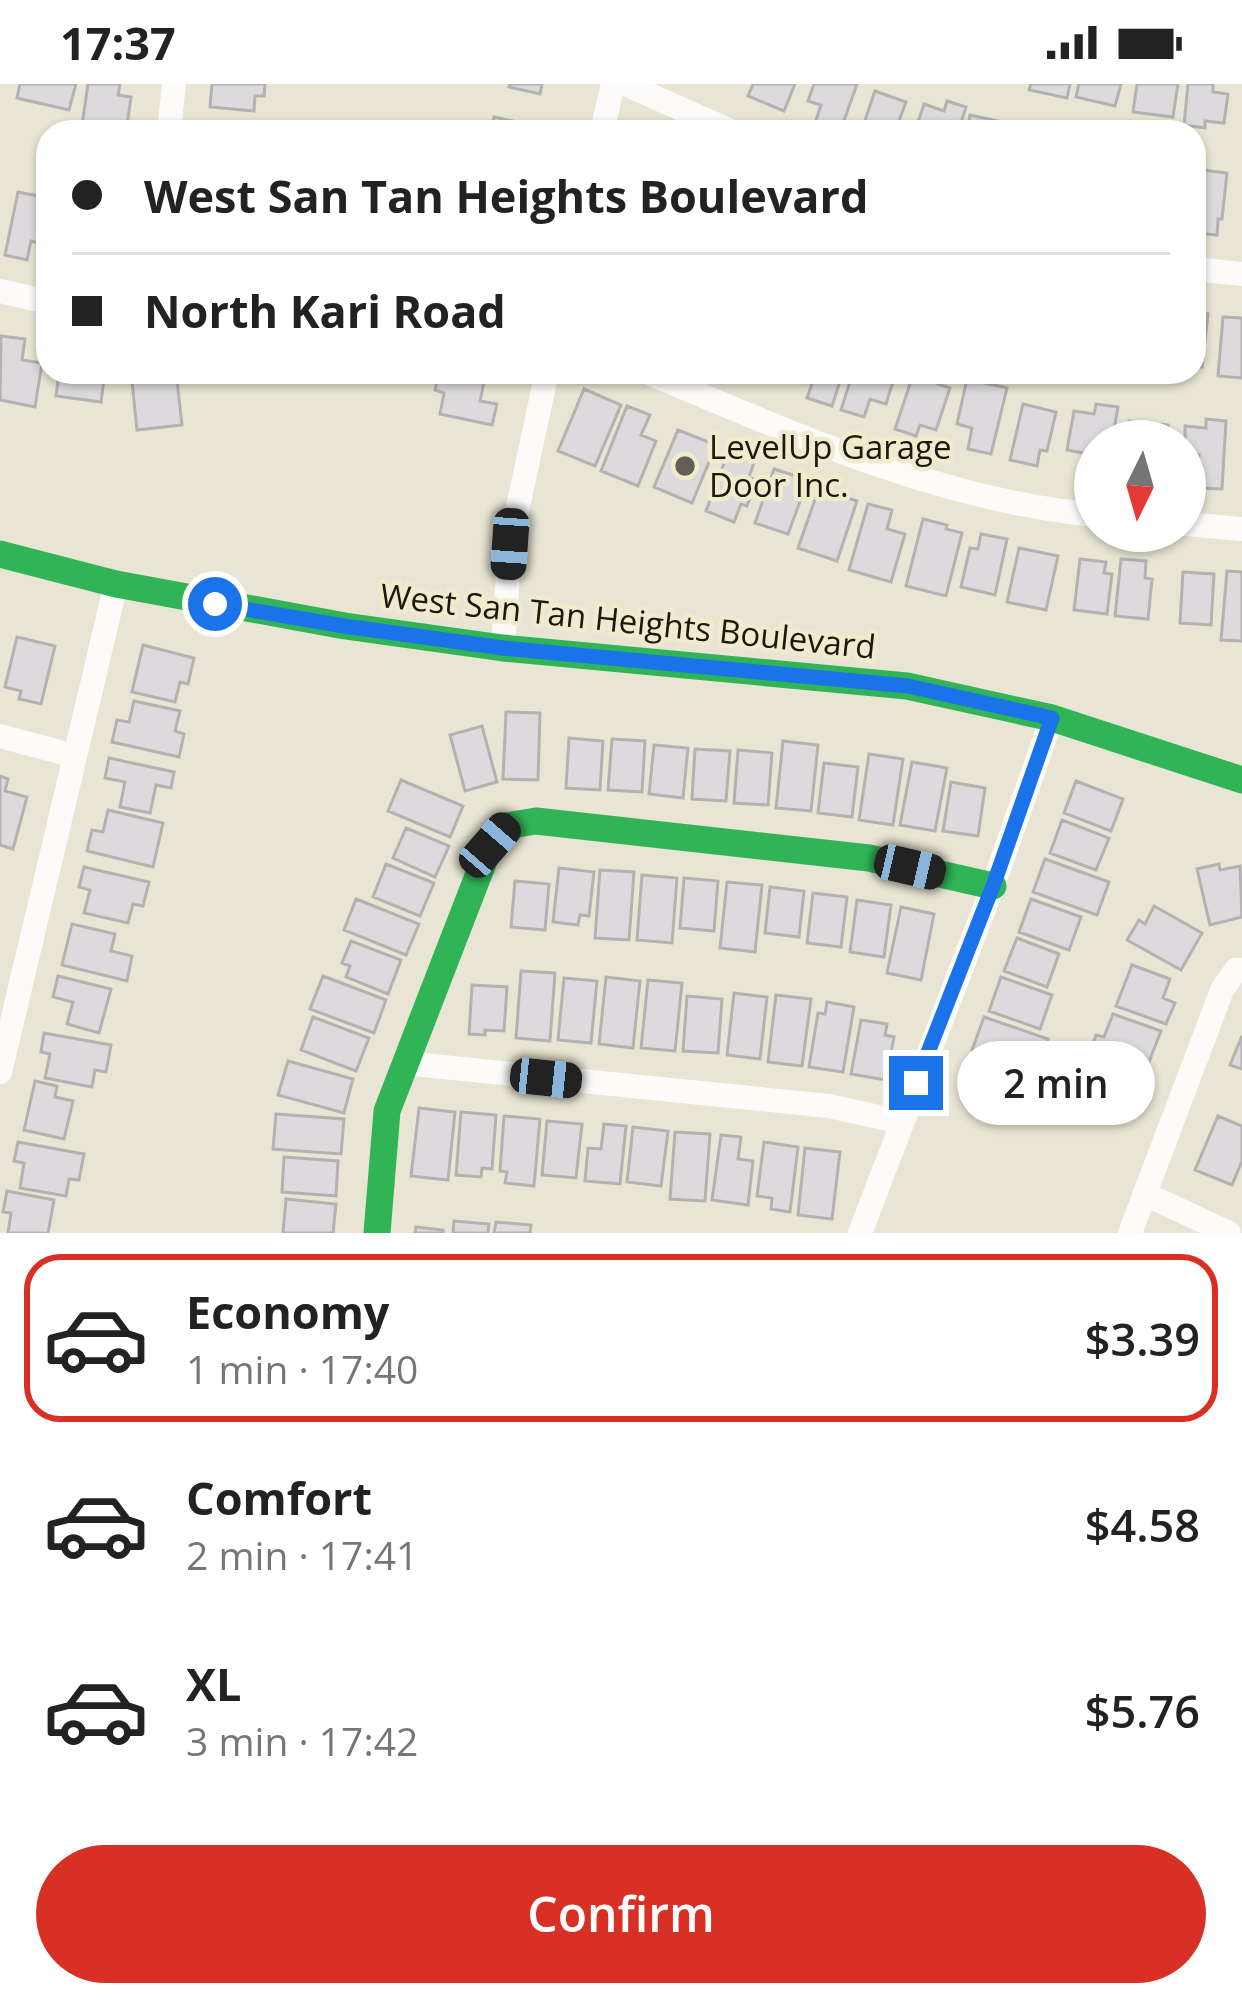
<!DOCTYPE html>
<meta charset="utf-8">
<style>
:root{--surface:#fff;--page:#f6f6f6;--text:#222;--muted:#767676;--line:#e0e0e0;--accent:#d93025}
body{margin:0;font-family:"Open Sans",sans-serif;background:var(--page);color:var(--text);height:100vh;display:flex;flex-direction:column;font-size:45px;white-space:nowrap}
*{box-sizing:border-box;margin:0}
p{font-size:39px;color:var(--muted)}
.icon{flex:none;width:66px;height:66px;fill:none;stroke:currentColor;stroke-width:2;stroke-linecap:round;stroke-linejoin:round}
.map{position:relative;height:1149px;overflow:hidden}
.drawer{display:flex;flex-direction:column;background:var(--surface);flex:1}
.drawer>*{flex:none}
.guide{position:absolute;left:36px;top:36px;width:1170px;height:264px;border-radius:36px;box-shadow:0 3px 9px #0004;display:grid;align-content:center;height:264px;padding:0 36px;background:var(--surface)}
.needle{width:78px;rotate:185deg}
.tools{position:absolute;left:1074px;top:336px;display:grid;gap:24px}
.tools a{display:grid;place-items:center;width:132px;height:132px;border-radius:50%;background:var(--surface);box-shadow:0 3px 9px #0004;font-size:60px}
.end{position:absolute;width:54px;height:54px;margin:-27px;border:15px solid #1a73e8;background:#fff;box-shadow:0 0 0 6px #fff}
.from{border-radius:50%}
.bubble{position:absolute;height:84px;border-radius:42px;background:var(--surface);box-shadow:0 3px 9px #0004;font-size:39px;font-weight:600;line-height:84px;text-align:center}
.car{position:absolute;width:36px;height:72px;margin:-36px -18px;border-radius:15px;box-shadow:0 0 9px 3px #0007;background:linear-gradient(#222 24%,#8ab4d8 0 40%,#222 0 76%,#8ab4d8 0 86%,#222 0)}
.guide b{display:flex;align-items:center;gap:42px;height:114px;font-size:45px}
.guide b+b{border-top:3px solid var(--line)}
.guide i{width:30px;height:30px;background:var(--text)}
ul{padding:21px 0 0;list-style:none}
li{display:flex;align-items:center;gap:36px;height:168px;margin:0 24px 18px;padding:0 12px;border:6px solid transparent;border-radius:36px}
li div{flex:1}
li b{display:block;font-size:45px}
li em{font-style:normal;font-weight:600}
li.active{border-color:var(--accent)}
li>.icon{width:108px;height:108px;stroke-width:1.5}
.primary-button{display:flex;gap:24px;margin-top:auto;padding:24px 36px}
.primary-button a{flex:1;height:138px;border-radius:72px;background:var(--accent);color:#fff;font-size:48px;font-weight:600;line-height:138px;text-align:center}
.status{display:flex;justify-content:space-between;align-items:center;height:84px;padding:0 60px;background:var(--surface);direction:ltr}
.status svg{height:33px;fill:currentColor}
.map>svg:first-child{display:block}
.building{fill:#dcdadc;stroke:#b4b2b0;stroke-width:3}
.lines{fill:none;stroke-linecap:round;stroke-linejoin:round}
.street{stroke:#fcfbf9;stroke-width:24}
.fast{stroke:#30b455;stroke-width:27}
.route{stroke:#1a73e8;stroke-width:15}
.poi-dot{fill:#636053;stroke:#f0ebcc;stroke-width:4.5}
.labels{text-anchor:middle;stroke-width:9;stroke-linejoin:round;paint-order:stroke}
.poi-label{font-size:33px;fill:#1b190e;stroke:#f0ebcc;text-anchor:start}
.street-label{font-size:33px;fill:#1b190e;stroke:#f0ebcc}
</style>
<div class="status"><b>17:37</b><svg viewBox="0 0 49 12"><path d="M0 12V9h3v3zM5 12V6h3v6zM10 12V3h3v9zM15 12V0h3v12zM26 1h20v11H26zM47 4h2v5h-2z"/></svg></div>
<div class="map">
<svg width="1242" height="1149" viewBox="0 0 1242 1149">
<rect width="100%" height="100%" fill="#e8e5d4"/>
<!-- building -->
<path class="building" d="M 20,0 L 76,0 L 69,26 L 17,14 Z
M 88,0 L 120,0 L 118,11 L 131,13 L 126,48 L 81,48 Z
M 212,0 L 265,0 L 264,12 L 255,12 L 254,27 L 210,23 Z
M 510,0 L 542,0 L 540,10 L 509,3 Z
M 753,0 L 795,0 L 784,27 L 748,12 Z
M 814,0 L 857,0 L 840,48 L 814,42 L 821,21 L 808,17 Z
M 1031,0 L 1070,0 L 1067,14 L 1029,6 Z
M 1079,0 L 1121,0 L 1115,22 L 1076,13 Z
M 1137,0 L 1178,0 L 1173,33 L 1133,28 Z
M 1188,0 L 1213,0 L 1213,8 L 1228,10 L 1224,39 L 1205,37 L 1205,44 L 1184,41 Z
M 875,7 L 906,18 L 895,48 L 868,48 L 862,45 Z
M 947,17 L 966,23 L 958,48 L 915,47 L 924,20 L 944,27 Z
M 970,31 L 1011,40 L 1009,48 L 967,48 Z
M 494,33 L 561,48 L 491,48 Z
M 216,41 L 253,44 L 253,48 L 216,48 Z
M 1194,85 L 1227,89 L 1222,135 L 1218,135 L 1217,151 L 1195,149 Z
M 18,108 L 48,114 L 48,161 L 31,157 L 27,176 L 5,171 Z
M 1194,229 L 1208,230 L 1202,283 L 1194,282 Z
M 1223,233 L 1242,234 L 1242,294 L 1218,292 Z
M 1,252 L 25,255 L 22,276 L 42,279 L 35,323 L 0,316 Z
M 59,288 L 105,288 L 101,318 L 56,312 Z
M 131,288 L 152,288 L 153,291 L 176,288 L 182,341 L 137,346 Z
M 801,288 L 843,288 L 832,322 L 807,314 L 814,294 Z
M 853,288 L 896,288 L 886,320 L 870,315 L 864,333 L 841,326 Z
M 914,288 L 941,291 L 938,300 L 950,304 L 936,346 L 920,341 L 916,352 L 895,345 Z
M 439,289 L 484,298 L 480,317 L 497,320 L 492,341 L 440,330 L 444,309 L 435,306 Z
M 967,295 L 1007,304 L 991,370 L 968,365 L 972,344 L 957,340 Z
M 584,305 L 621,321 L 595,382 L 558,367 Z
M 1023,320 L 1056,328 L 1047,367 L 1040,366 L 1037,382 L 1010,376 Z
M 1096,320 L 1118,323 L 1112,357 L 1095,357 L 1095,392 L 1080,390 L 1083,369 L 1067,366 L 1074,327 L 1094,330 Z
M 627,322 L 650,331 L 641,351 L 656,357 L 638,402 L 601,387 Z
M 1206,335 L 1226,337 L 1222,405 L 1197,404 L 1199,371 L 1185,370 L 1185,342 L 1206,344 Z
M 1129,337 L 1168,341 L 1167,357 L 1127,357 Z
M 678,346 L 716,361 L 692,419 L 654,403 Z
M 729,366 L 755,376 L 749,393 L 757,396 L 747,422 L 741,420 L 734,438 L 706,427 Z
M 774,385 L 802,394 L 796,411 L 802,412 L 788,450 L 755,439 Z
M 819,404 L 857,417 L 837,477 L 798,464 Z
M 868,420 L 892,426 L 887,445 L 905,450 L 891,498 L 849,486 Z
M 923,435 L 947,441 L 946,445 L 962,449 L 946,512 L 906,502 Z
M 981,450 L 1007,455 L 995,511 L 961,503 L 970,464 L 978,465 Z
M 1019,464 L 1058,472 L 1046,526 L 1007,518 Z
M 1080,475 L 1106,478 L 1104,489 L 1112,490 L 1107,530 L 1074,526 Z
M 1121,475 L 1146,477 L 1145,494 L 1152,495 L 1148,535 L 1115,532 Z
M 1227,487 L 1242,488 L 1242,557 L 1221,556 Z
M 1183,488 L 1214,490 L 1211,541 L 1180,539 Z
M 17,553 L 55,562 L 41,620 L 19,615 L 21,607 L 5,603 Z
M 143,561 L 194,574 L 188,600 L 180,598 L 175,618 L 132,608 Z
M 134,617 L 180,627 L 175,647 L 184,650 L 179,673 L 112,658 L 117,636 L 129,638 Z
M 506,628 L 540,629 L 538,696 L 503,695 Z
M 482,642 L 497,698 L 465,707 L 450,651 Z
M 569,654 L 603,657 L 600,706 L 566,704 Z
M 612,655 L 645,657 L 642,708 L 608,706 Z
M 783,657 L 818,661 L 811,727 L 776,724 Z
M 654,661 L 688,664 L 683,714 L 649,710 Z
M 695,665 L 730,667 L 726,717 L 692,715 Z
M 738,666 L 772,669 L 768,721 L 734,719 Z
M 869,670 L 903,675 L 893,741 L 859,736 Z
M 109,674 L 174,688 L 171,704 L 156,701 L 150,729 L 120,723 L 125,698 L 105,694 Z
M 912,678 L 947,684 L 935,747 L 900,741 Z
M 824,679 L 858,683 L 852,733 L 818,729 Z
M 0,692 L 8,695 L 5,707 L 27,713 L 13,765 L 0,761 Z
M 401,696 L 463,722 L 450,753 L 388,727 Z
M 1076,697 L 1123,715 L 1111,747 L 1064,729 Z
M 951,698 L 985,704 L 978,752 L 943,747 Z
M 108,726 L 163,739 L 153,783 L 87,767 L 92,746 L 103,748 Z
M 1062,736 L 1109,754 L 1096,786 L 1050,769 Z
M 406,744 L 449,762 L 435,793 L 393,774 Z
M 1045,775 L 1109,798 L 1097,831 L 1033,808 Z
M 386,780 L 434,799 L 420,832 L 373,813 Z
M 1219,780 L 1220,786 L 1240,782 L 1242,833 L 1210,841 L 1197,785 Z
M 84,783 L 149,798 L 143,822 L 133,820 L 128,839 L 84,829 L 90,806 L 79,803 Z
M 559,784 L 594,788 L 589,832 L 580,831 L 578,841 L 553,838 Z
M 600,786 L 634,788 L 629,856 L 595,854 Z
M 642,791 L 677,794 L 672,859 L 637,856 Z
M 684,794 L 718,797 L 714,847 L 680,844 Z
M 515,797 L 549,800 L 545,846 L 511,843 Z
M 727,798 L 762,801 L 755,868 L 720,864 Z
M 770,803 L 804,807 L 799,853 L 765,849 Z
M 813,809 L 847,813 L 841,863 L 807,859 Z
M 356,815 L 419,840 L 406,871 L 344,846 Z
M 1031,815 L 1081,833 L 1069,866 L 1019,848 Z
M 857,816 L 891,821 L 884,873 L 850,868 Z
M 1154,822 L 1202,849 L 1181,886 L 1127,856 L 1139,836 L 1145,840 Z
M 901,823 L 934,830 L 921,896 L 887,889 Z
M 72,840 L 115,850 L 111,867 L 132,872 L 127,897 L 62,881 Z
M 1017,854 L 1059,870 L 1047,903 L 1004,887 Z
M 351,857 L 401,876 L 388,910 L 346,893 L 350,882 L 342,879 Z
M 1132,881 L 1170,895 L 1163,914 L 1175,919 L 1166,940 L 1116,922 Z
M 521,887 L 555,889 L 550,957 L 516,954 Z
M 58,892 L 111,905 L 99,949 L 67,940 L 73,918 L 53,913 Z
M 323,892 L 386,916 L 374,949 L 310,925 Z
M 606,893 L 640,897 L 633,964 L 599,960 Z
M 1001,893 L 1052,911 L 1040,945 L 989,927 Z
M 564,894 L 597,897 L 591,959 L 558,956 Z
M 648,896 L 682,899 L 675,967 L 641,964 Z
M 472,901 L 507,903 L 504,947 L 485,946 L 485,951 L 469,950 Z
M 734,909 L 767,913 L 760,975 L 727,971 Z
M 776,911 L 811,915 L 802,982 L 768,978 Z
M 687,912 L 722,915 L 718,969 L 683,967 Z
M 827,918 L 854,923 L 843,988 L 809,983 L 818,929 L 825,930 Z
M 1113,930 L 1161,947 L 1145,988 L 1090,968 L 1096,951 L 1104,953 Z
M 313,933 L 369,954 L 356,987 L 301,966 Z
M 984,933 L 1048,955 L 1036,989 L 972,966 Z
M 861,936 L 887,940 L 885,951 L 894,953 L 886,996 L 851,990 Z
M 44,949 L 111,961 L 106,988 L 95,986 L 92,1003 L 45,994 L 50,970 L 41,968 Z
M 1242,952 L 1242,985 L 1230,981 Z
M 1096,976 L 1144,994 L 1133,1023 L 1126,1020 L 1120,1034 L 1080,1019 Z
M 288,977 L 353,995 L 344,1029 L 278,1011 Z
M 35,997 L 57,1002 L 55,1013 L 73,1017 L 64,1055 L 24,1046 Z
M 419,1024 L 455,1028 L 448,1096 L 411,1092 Z
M 461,1028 L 496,1031 L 492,1085 L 482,1084 L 481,1093 L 456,1091 Z
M 276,1030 L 344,1035 L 341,1070 L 273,1065 Z
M 504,1032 L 540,1035 L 534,1102 L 505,1099 L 507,1088 L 500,1087 Z
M 1218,1032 L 1242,1042 L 1242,1077 L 1232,1101 L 1195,1086 Z
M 547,1037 L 582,1040 L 576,1094 L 542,1091 Z
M 604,1040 L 626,1042 L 620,1100 L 585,1097 L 588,1064 L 601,1065 Z
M 633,1043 L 668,1047 L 661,1102 L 627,1098 Z
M 675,1048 L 710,1050 L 705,1117 L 670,1115 Z
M 721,1051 L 741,1053 L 738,1075 L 753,1077 L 748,1121 L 712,1116 Z
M 18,1058 L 84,1070 L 79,1096 L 69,1095 L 66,1112 L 20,1104 L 24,1079 L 14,1077 Z
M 764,1058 L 798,1063 L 790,1128 L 771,1125 L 772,1114 L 757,1112 Z
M 805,1064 L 840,1068 L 832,1135 L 798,1131 Z
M 284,1073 L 338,1077 L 336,1112 L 282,1108 Z
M 7,1107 L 54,1116 L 48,1149 L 8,1149 L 11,1129 L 3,1128 Z
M 286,1115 L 336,1120 L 333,1149 L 283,1149 Z
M 454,1137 L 489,1140 L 488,1149 L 453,1149 Z
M 496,1138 L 531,1141 L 530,1149 L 494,1149 Z
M 416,1143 L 443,1146 L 443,1149 L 415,1149 Z"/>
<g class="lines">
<!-- street -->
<path class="street" d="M 625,0 L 733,48
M 169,48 L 174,0
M 602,48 L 613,0
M 1194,185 L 1242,190
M 0,207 L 48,218
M 646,288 C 790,348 937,416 1095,431
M 1185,440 L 1242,445
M 503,564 L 510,460 L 547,288
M 0,652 L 75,672
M 404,979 L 829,1022 L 901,1038
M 0,988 L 116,500
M 1145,1110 L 1229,1149
M 860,1149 L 993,802 L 1052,634
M 1130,1149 L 1222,906 L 1236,886 L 1242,886"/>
<!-- fast -->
<path class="fast" d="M 0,470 L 116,500 L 345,542 L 503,564 L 907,602 L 1052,634 L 1242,696
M 377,1149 L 387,1027 L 490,761 L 506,742 L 536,737 L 869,774 L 993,802"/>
</g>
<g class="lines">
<!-- route -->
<path class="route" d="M 215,520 L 344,542 L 503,564 L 908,602 L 1052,634 L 993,802 L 916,999"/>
</g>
<!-- markers -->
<circle class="poi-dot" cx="685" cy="382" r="12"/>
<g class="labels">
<!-- poi labels -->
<g class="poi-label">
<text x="709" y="375">LevelUp Garage<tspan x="709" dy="38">Door Inc.</tspan></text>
</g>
<!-- street labels -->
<g class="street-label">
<text transform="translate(628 537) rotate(6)" y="12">West San Tan Heights Boulevard</text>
</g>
</g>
</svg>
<div class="tools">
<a><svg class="needle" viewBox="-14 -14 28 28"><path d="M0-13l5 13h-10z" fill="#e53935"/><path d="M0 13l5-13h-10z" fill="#767676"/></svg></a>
</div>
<i class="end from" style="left:215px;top:520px"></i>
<i class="end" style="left:916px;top:999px"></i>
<div class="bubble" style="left:957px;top:957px;width:198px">2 min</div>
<i class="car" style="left:510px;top:460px;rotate:184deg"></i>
<i class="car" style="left:490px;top:761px;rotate:41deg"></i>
<i class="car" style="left:910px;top:783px;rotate:103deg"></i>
<i class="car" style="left:546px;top:994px;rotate:96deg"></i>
<div class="guide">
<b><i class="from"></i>West San Tan Heights Boulevard</b>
<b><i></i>North Kari Road</b>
</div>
</div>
<section class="drawer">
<ul>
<li class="active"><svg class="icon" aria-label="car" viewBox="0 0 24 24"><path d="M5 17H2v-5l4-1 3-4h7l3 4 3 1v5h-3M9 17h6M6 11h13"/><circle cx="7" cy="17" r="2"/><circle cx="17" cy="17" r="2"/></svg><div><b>Economy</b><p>1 min · 17:40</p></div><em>$3.39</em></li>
<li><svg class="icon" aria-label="car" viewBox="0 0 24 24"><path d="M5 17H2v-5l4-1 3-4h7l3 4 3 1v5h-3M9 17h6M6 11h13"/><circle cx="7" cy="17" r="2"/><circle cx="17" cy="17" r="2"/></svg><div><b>Comfort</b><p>2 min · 17:41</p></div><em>$4.58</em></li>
<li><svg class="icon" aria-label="car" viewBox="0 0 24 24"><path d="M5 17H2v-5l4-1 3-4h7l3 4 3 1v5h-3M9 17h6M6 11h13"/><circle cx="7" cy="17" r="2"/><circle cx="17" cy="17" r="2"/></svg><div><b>XL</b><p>3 min · 17:42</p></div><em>$5.76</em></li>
</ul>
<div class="primary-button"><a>Confirm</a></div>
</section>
